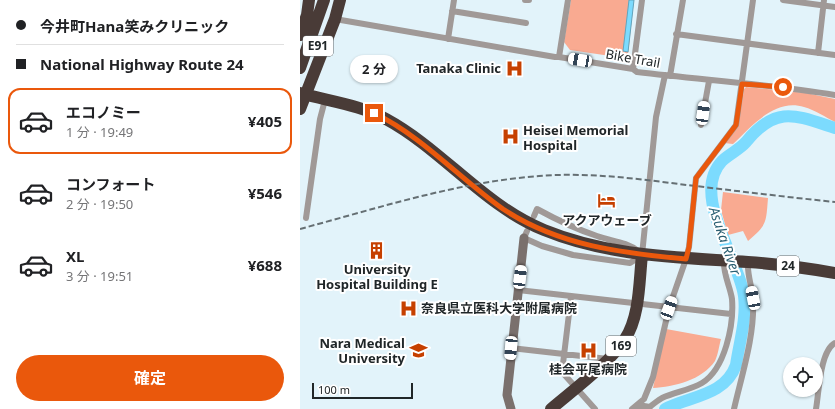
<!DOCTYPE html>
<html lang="ja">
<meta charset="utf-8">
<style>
:root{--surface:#fff;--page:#f6f6f6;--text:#202124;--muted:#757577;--line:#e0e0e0;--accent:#ea580c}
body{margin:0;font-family:"Noto Sans","Noto Sans JP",sans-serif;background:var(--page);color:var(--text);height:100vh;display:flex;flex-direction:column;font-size:15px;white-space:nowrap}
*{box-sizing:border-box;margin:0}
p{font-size:13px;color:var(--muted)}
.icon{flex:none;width:22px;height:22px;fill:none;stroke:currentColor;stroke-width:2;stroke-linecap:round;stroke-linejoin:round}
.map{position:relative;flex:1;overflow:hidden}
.panel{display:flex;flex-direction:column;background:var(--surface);width:300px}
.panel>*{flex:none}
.hud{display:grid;align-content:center;height:88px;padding:0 16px;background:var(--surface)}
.buttons{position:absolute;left:483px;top:357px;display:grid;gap:8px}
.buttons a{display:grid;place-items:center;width:40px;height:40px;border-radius:50%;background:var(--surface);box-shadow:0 1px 3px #0004;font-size:20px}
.scale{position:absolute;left:12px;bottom:10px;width:101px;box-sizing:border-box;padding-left:4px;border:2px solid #202628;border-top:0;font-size:11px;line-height:14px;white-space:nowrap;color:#202628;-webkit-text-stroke:3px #fff;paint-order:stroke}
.end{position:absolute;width:18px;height:18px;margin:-9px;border:5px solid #ea580c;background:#fff;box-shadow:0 0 0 2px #fff}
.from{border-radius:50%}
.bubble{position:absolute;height:28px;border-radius:14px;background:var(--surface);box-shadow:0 1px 3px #0004;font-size:13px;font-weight:700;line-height:28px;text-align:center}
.car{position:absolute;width:12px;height:24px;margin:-12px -6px;border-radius:5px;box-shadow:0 0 3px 1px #0007;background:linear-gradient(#fff 24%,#345 0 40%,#fff 0 76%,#345 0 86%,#fff 0)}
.hud b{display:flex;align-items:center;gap:14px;height:38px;font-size:15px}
.hud b+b{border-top:1px solid var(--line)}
.hud i{width:10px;height:10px;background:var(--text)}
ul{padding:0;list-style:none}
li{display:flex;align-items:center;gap:12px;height:66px;margin:0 8px 6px;padding:0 8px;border:2px solid transparent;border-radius:12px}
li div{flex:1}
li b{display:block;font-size:15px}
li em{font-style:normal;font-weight:700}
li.on{border-color:var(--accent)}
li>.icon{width:36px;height:36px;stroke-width:1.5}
.button{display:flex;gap:8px;margin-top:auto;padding:8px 16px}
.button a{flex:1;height:46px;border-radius:24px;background:var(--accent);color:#fff;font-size:16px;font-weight:700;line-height:46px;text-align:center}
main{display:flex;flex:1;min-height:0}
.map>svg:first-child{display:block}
.green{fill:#f9aa91}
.water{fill:#7cdbfe;stroke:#60a5be}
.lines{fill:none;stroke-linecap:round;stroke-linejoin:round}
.river{stroke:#7cdbfe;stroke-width:12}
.street{stroke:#a09997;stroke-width:6}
.secondary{stroke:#7a706d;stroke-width:9}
.highway{stroke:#493b37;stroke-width:12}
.rail{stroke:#656f73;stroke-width:2;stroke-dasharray:6 3;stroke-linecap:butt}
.route{stroke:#ea580c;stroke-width:5}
.labels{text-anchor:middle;stroke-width:4;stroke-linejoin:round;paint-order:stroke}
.shield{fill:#fff;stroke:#636768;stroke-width:1}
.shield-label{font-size:12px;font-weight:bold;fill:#202628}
.street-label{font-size:13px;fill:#202628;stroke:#fff}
.poi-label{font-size:13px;font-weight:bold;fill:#202628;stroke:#fff}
.water-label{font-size:14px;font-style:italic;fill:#2a5e71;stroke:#fff}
</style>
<main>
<section class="panel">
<div class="hud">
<b><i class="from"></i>今井町Hana笑みクリニック</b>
<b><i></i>National Highway Route 24</b>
</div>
<ul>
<li class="on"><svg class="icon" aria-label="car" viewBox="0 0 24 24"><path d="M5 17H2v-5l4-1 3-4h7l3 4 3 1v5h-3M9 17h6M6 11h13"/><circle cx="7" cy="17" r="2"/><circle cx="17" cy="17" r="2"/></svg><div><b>エコノミー</b><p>1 分 · 19:49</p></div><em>¥405</em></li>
<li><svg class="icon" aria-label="car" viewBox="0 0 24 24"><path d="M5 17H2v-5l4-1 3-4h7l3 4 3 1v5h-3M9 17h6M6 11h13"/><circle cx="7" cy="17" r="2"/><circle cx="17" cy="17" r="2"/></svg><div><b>コンフォート</b><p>2 分 · 19:50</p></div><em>¥546</em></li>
<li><svg class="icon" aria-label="car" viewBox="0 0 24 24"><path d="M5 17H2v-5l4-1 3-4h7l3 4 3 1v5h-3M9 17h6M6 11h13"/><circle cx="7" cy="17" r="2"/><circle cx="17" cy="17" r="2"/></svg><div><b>XL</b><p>3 分 · 19:51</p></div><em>¥688</em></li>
</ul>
<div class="button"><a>確定</a></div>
</section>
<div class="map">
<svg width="535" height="409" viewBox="0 0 535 409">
<rect width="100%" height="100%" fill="#e2f3fa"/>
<!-- green -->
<path class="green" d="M 271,0 L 334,0 L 328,55 L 324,58 L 270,50 L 264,42 Z
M 446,87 L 506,93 L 535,99 L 535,122 C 525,117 515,110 504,107 C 475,98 452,126 433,144 L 424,143 L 438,127 L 444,89 Z
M 423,192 L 468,198 C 466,223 467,225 448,241 L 443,231 L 428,235 L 421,210 Z
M 366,329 L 421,339 C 419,346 418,355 415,361 C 402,380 374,387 353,388 Z"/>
<!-- water -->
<path class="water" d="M 329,0 L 334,0 L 328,52 L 323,51 Z"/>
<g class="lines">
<!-- river -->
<path class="river" d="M 365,409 C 390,396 425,396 436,365 C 439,344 447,318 444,296 C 439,258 390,195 422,161 C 429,154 439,150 446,142 C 476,105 495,115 535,128"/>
<!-- street -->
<path class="street" d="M 225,0 L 229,0
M 483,0 L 535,7
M 152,11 L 226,23
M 35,19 L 255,57 L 259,57 L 333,69 L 337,72 C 403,80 469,84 535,95
M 376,34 L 535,55
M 148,39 L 154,0
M 518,53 L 524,0
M 259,57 L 268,0
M 333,69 L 342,0
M 370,76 L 383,0
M 401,125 L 409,81
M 234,216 L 237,209 C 257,220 276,229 297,236 C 311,241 327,242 338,251
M 6,218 L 20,119 L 25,100
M 227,231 L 224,238 L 242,246 L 273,255 L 330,263 L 341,256
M 342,255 L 356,117 L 365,75
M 218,290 L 431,314
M 271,297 L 262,372 L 295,409
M 211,348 L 308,359
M 332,409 L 344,399 L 353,377 L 369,308 L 386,259 L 389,247 L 396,178 L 436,125 L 453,0
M 340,409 L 344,406 L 350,407
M 347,409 C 352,405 357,401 362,398 C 375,392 390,390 402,383 C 425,369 434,325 432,299 C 430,286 423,274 424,261
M 434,409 C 442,374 455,335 453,299 C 452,286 447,275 448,262
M 516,409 C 519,392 520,351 535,343"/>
<!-- secondary -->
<path class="secondary" d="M 211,409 L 207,395 L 224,238"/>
<!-- highway -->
<path class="highway" d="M 0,35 L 7,15 L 9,0
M 0,68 L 24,0
M 0,93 C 28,101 61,105 86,119 C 143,150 183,205 244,230 C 310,257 378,257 448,262 C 477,264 506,268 535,273
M 0,109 L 35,19 L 40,0
M 251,409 C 272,391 311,362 325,339 C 340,316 339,282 342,255"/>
<!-- rail -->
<path class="rail" d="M 0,229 C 78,208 158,182 239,176 C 289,172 339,179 387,185 C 437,191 486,197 535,202"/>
</g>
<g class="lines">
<!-- route -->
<path class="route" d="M 74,113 C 123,137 159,178 203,209 C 259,246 322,253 386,259 L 389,247 L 396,178 L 436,125 L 442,84 L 483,87"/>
</g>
<!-- icons -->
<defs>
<symbol id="hospital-bare" viewBox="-9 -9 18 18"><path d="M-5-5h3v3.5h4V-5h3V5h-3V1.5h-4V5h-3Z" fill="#c64000" stroke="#fff" stroke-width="2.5" paint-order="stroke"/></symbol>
<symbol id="hotel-bare" viewBox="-9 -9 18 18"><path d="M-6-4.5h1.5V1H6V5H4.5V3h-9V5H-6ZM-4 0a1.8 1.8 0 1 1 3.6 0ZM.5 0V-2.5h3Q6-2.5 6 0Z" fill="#c64000" stroke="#fff" stroke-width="2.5" paint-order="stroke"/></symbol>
<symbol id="building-bare" viewBox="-9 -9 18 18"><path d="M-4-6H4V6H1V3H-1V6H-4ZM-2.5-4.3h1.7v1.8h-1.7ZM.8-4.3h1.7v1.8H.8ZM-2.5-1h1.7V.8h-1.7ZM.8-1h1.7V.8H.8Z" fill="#c64000" stroke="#fff" stroke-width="2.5" paint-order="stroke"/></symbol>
<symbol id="university-bare" viewBox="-9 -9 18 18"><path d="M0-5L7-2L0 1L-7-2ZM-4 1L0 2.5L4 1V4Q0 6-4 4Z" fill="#c64000" stroke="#fff" stroke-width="2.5" paint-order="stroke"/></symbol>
</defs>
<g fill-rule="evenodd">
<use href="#hospital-bare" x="202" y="56" width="25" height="25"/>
<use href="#hospital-bare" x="198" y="124" width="25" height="25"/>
<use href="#hotel-bare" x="294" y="188" width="25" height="25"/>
<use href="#building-bare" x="64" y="238" width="25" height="25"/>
<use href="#hospital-bare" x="96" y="296" width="25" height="25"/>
<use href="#university-bare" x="106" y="338" width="25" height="25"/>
<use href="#hospital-bare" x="276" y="338" width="25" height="25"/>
</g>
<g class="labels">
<!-- shield labels -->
<g class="shield">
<rect x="3" y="36" width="30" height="20" rx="3"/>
<rect x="477" y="256" width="22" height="20" rx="3"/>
<rect x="306" y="336" width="30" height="20" rx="3"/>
</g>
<g class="shield-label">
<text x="18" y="50">E91</text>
<text x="488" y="270">24</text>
<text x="321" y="350">169</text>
</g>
<!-- street labels -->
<g class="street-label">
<text transform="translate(333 58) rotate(10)" y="5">Bike Trail</text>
</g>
<!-- poi labels -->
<g class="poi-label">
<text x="201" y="73" text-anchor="end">Tanaka Clinic</text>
<text x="223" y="135" text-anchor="start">Heisei Memorial<tspan x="223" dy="15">Hospital</tspan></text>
<text x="307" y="225">アクアウェーブ</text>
<text x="77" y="274">University<tspan x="77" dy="15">Hospital Building E</tspan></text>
<text x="121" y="313" text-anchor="start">奈良県立医科大学附属病院</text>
<text x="105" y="348" text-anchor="end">Nara Medical<tspan x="105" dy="15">University</tspan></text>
<text x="288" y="374">桂会平尾病院</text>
</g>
<!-- water labels -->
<g class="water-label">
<text transform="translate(425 241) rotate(71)" y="5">Asuka River</text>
</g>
</g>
</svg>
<div class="buttons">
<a><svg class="icon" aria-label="locate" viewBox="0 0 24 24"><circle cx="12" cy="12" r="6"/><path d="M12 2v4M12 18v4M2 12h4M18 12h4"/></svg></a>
</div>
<div class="scale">100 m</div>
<i class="end from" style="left:483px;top:87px"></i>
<i class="end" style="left:74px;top:113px"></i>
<div class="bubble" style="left:50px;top:55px;width:48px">2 分</div>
<i class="car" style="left:280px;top:60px;rotate:280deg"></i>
<i class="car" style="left:403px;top:113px;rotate:8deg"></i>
<i class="car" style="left:220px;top:277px;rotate:7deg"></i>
<i class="car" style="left:453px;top:298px;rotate:349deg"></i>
<i class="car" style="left:369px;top:308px;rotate:20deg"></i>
<i class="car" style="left:211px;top:348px;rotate:185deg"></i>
</div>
</main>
